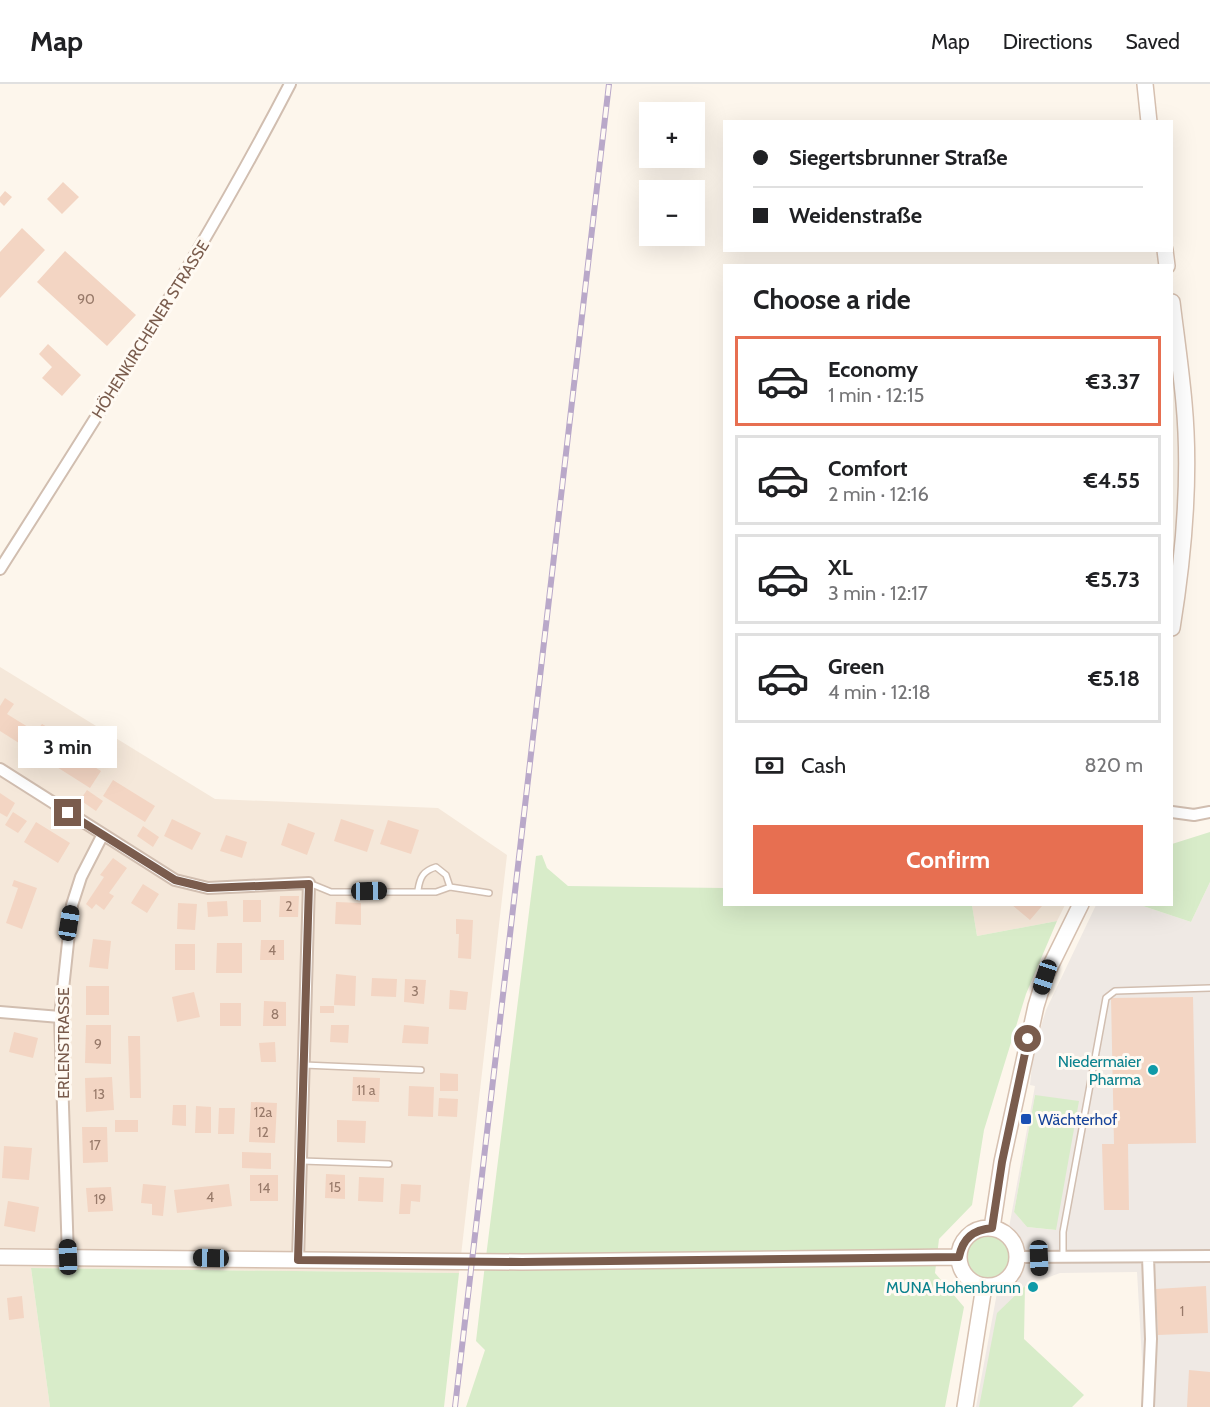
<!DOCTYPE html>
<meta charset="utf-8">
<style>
:root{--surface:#fff;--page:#f6f6f6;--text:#202124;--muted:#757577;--line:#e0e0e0;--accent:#e76f51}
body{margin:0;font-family:Cabin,sans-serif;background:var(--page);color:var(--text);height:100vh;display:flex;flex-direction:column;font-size:22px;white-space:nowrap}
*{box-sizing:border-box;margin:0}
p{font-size:20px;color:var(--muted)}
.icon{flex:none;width:33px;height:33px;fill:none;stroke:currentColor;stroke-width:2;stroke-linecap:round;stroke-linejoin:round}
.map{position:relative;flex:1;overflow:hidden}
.details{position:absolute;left:723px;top:180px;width:450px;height:642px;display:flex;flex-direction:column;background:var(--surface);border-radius:0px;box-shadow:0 6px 24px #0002}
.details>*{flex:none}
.guide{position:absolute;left:723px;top:36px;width:450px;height:132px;border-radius:0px;box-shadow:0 6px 24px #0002;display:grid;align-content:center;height:132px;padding:0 30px;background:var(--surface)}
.fabs{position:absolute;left:639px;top:18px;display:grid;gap:12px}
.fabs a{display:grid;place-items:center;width:66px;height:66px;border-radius:0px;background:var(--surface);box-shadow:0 6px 24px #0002;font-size:30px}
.end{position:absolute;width:27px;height:27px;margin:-14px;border:8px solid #7a5c4d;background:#fff;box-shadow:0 0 0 3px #fff}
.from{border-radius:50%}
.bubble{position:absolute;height:42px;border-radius:0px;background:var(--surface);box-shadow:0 6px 24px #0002;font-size:20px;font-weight:700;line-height:42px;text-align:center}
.car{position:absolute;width:18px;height:36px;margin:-18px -9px;border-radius:8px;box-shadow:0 0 4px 2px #0007;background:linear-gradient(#222 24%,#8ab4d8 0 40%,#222 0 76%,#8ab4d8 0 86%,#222 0)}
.guide b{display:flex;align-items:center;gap:21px;height:57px;font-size:22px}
.guide b+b{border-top:2px solid var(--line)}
.guide i{width:15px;height:15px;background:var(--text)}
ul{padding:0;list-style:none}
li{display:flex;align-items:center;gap:18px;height:90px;margin:0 12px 9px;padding:0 18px;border:3px solid var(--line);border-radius:0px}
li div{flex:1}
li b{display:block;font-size:22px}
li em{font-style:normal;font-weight:700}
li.selected{border-color:var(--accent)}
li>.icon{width:54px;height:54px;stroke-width:1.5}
h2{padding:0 30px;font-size:27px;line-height:72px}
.pay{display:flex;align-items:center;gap:15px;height:66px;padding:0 30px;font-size:22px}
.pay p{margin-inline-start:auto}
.action{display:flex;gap:12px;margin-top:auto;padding:12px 30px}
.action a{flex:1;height:69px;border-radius:0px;background:var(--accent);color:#fff;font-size:24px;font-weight:700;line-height:69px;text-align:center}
header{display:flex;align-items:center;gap:36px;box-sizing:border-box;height:84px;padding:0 30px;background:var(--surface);border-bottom:2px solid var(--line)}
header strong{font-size:28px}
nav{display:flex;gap:33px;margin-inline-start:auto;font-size:21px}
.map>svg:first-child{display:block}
.residential{fill:#f5e8da}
.industrial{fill:#efe9e4;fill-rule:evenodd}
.green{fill:#d8ecc9}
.building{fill:#f3d5c3}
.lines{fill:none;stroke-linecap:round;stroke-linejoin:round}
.lane-casing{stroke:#d1beb0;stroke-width:8}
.street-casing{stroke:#d1beb0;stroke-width:14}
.secondary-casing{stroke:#d6c0b0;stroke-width:18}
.lane{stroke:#fff;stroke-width:5}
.street{stroke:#fff;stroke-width:10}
.secondary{stroke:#fff;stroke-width:15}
.rail-casing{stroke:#b9a8c9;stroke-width:6}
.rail{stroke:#fffaf3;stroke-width:4;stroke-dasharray:11;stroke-linecap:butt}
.route{stroke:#7a5c4d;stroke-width:8}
.culture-dot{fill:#0f9aa8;stroke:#fffaf3;stroke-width:2}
.transit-dot{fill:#1a4fb4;stroke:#fffaf3;stroke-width:2}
.labels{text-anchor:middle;stroke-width:6;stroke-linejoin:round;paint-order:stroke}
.number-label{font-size:14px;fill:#987a6a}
.street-label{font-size:16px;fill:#7a5c4d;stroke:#fffaf3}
.culture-label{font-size:16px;fill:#0d838f;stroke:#fffaf3;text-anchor:end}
.transit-label{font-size:16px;fill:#164399;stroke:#fffaf3;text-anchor:start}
</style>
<header>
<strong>Map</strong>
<nav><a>Map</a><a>Directions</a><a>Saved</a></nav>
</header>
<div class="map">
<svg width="1210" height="1323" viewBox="0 0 1210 1323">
<rect width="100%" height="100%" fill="#fdf6ec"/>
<!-- residential -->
<path class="residential" d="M 0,583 L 215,715 L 438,724 L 507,771 L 459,1189 L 31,1184 L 50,1323 L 0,1323 Z
M 972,821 L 1065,821 L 1057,837 L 977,852 Z"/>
<!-- industrial -->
<path class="industrial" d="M 1210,798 L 1210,1323 L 1142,1323 L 1143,1293 L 1137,1188 L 1060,1189 L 1025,1202 L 979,1323 L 976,1323 L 1035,1002 L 1030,1001 L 1033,969 L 1046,926 L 1096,821 L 1140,821 L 1191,838 ZM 1035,1011 L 1056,1146 L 1055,1146 L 1027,1143 L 1014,1128 Z"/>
<!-- green -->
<path class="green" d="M 1210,748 L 1210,798 L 1191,838 L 1140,821 L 1172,820 L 1172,760 Z
M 542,771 L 547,784 L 568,802 L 724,804 L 724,820 L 972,821 L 977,852 L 1057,837 L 1026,910 L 984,1046 L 972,1121 L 939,1155 L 935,1189 L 964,1223 L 945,1323 L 466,1323 L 485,1266 L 476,1257 L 484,1189 L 536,772 Z
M 1035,1011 L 1079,1017 L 1056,1146 L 1027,1143 L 1014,1128 Z
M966 1172a22 22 0 1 1 44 0a22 22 0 1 1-44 0Z
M 31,1184 L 459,1189 L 444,1323 L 50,1323 Z
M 1025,1202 L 1024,1255 L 1084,1311 L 1072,1323 L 979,1323 L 997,1229 Z"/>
<!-- building -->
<path class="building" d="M 63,98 L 79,113 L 62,130 L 47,115 Z
M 5,107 L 12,113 L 4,122 L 0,118 L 0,113 Z
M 22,144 L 45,166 L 0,214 L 0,168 Z
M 65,167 L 136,231 L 107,262 L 37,198 Z
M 48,260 L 81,291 L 62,312 L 42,294 L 52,283 L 39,270 Z
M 5,614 L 14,620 L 7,630 L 36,648 L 42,640 L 52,646 L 50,650 L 76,663 L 72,669 L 101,687 L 90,704 L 0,647 L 0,622 Z
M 113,696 L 155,722 L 145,738 L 103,712 Z
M 87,706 L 103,717 L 96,727 L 80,716 Z
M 0,709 L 15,719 L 7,733 L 0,729 Z
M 13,728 L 27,737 L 18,749 L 5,741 Z
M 172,735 L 201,749 L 192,766 L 164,752 Z
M 341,735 L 374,746 L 367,768 L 334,757 Z
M 388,736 L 419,746 L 411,770 L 380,760 Z
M 36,738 L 70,759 L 58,779 L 24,758 Z
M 288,739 L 315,749 L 307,771 L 281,761 Z
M 143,742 L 159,753 L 153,763 L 137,752 Z
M 226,751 L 247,758 L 242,774 L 220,767 Z
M 113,774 L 127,784 L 109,809 L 114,812 L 104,826 L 96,820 L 92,825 L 86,820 L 104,793 L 100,791 Z
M 14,796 L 37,804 L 22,845 L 6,839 L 18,804 L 12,802 Z
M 143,800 L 159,810 L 147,829 L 131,819 Z
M 280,812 L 299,812 L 298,833 L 279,833 Z
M 243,816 L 261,816 L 261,838 L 243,838 Z
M 227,817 L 228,832 L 208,833 L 207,818 Z
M 336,818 L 361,819 L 361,841 L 335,840 Z
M 178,819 L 197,820 L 195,846 L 177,845 Z
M 1011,820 L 1040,820 L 1042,822 L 1030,836 Z
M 456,835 L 473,836 L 471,875 L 458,874 L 459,850 L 456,850 Z
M 93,855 L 111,857 L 108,885 L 89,883 Z
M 261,856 L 284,856 L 284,876 L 260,876 Z
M 217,859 L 242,859 L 242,889 L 216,889 Z
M 175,860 L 195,860 L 195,886 L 175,886 Z
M 336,890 L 356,892 L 355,922 L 334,921 Z
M 372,894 L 397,895 L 396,913 L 371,912 Z
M 405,895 L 426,896 L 424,920 L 404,918 Z
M 86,902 L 109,902 L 109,931 L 86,931 Z
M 450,906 L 468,908 L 466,926 L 449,925 Z
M 194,908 L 200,933 L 177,938 L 172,913 Z
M 1193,913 L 1196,1059 L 1128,1060 L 1129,1126 L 1104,1126 L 1102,1060 L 1114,1060 L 1111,914 Z
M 264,917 L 286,918 L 286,942 L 263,942 Z
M 220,919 L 241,919 L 241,942 L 220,942 Z
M 320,922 L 334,922 L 334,929 L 320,929 Z
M 86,941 L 111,941 L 111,980 L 85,979 Z
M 331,941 L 349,941 L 348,959 L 330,958 Z
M 404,941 L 429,943 L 428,960 L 402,959 Z
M 14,948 L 38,954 L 33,974 L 9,968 Z
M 128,952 L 140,952 L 141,1014 L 130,1014 Z
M 275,958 L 276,978 L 261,978 L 259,959 Z
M 440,989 L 458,990 L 458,1007 L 440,1007 Z
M 112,993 L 114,1026 L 86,1028 L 85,994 Z
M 353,993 L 380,994 L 379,1018 L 352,1017 Z
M 409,1002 L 434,1003 L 433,1033 L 408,1032 Z
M 439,1014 L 458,1015 L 457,1033 L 438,1032 Z
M 251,1018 L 277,1019 L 275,1059 L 249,1058 Z
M 173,1021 L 186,1021 L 186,1042 L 172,1041 Z
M 196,1022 L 211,1023 L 211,1049 L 195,1049 Z
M 219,1024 L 235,1024 L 234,1050 L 218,1050 Z
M 115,1036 L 138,1036 L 138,1048 L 115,1048 Z
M 337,1036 L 366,1037 L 365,1059 L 337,1058 Z
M 82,1043 L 107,1043 L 108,1078 L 83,1079 Z
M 4,1062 L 32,1064 L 29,1096 L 2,1094 Z
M 242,1068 L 271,1069 L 271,1085 L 242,1084 Z
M 326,1090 L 345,1091 L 345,1115 L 325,1114 Z
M 250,1091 L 278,1091 L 278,1117 L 250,1117 Z
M 359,1093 L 384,1094 L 383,1118 L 358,1117 Z
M 143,1100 L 166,1102 L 163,1132 L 152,1131 L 152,1120 L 141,1119 Z
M 229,1100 L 232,1122 L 177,1129 L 174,1106 Z
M 401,1100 L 421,1101 L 420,1118 L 411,1117 L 410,1130 L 399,1130 Z
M 111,1103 L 113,1127 L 88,1128 L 86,1104 Z
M 8,1117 L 39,1123 L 35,1148 L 4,1142 Z
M 1206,1202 L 1208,1249 L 1158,1251 L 1156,1205 Z
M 22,1212 L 24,1234 L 9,1236 L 7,1214 Z
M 1189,1286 L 1210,1288 L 1210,1323 L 1187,1323 Z"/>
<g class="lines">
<defs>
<path id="lane" d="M 309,799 L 331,808 L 436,808 L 450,803 L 489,809
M 418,806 C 420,793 423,787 436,783 L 446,791 L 450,803
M 304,981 L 421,986
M 302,1077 L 389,1080
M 1063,1173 L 1063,1148 L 1106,914 L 1115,907 L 1210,904
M 1039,1174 L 1040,1188"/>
<path id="street" d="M 0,485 C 101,326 203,168 290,0
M 0,685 L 175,796 L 208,804 L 309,799 L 298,1176
M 1172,728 L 1194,731 L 1210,728
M 0,928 L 60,933
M 68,1173 L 60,933 L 72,821 L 81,793 L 102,752
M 1017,1173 L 1210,1172
M 1148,1323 L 1151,1255 L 1148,1173"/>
<path id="secondary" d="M 1145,0 L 1149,38
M 1165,166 L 1167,182
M 1172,218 C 1176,251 1181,285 1184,319 C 1191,394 1184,470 1172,544
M 992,1144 L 1002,1078 L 1036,922 L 1045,893 L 1081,820
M959 1173a29 29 0 1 1 58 0a29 29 0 1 1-58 0Z
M 0,1173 L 522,1178 L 959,1173
M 965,1323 L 984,1202"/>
</defs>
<!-- lane casing -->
<use href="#lane" class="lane-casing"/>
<!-- street casing -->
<use href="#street" class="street-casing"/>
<!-- secondary casing -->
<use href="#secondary" class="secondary-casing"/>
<!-- lane -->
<use href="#lane" class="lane"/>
<!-- street -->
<use href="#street" class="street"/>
<!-- secondary -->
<use href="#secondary" class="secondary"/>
<defs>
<path id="rail" d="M 455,1323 L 609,0"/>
</defs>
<!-- rail casing -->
<use href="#rail" class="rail-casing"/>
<!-- rail -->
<use href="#rail" class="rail"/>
</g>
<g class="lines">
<!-- route -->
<path class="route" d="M 68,729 L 175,796 L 208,804 L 309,800 L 298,1176 L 522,1178 L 959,1173 C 963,1154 973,1146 992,1144 L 1002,1078 L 1028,955"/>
</g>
<!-- markers -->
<g class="culture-dot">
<circle cx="1153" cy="986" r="6"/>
<circle cx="1033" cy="1203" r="6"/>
</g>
<rect class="transit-dot" x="1020" y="1029" width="12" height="12" rx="3"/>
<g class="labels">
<!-- number labels -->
<g class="number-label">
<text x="86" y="220">90</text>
<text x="289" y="827">2</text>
<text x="272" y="871">4</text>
<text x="415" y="912">3</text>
<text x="275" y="935">8</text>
<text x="98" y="965">9</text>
<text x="366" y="1011">11 a</text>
<text x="99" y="1015">13</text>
<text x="263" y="1033">12a</text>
<text x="263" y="1053">12</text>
<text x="95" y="1066">17</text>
<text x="335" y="1108">15</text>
<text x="264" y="1109">14</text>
<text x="210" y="1118">4</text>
<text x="100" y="1120">19</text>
<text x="1182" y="1232">1</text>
</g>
<!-- street labels -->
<g class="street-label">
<text transform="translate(150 245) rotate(-58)" y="6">HÖHENKIRCHENER STRASSE</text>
<text transform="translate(63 959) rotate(-90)" y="6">ERLENSTRASSE</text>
</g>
<!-- culture labels -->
<g class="culture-label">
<text x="1141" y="983">Niedermaier<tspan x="1141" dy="18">Pharma</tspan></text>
<text x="1021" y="1209">MUNA Hohenbrunn</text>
</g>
<!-- transit labels -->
<g class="transit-label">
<text x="1038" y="1041">Wächterhof</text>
</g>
</g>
</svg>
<div class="fabs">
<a>+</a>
<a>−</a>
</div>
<i class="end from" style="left:1028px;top:955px"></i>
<i class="end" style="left:68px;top:729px"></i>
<div class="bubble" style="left:18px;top:642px;width:99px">3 min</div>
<i class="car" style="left:369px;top:807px;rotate:89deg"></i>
<i class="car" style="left:69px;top:839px;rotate:9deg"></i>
<i class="car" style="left:1045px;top:893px;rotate:198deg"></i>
<i class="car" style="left:68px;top:1173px;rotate:358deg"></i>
<i class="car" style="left:211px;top:1174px;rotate:271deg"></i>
<i class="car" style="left:1039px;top:1174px;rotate:178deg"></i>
<div class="guide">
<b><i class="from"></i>Siegertsbrunner Straße</b>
<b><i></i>Weidenstraße</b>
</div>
<section class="details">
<h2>Choose a ride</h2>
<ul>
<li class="selected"><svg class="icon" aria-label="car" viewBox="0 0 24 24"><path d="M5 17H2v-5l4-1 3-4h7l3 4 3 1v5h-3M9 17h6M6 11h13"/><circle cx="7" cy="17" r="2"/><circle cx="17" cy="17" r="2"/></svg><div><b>Economy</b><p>1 min · 12:15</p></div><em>€3.37</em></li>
<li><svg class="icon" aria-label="car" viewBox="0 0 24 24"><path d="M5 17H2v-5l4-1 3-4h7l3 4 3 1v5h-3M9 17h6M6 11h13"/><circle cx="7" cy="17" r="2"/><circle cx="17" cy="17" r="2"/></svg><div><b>Comfort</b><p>2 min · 12:16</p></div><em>€4.55</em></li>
<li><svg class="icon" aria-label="car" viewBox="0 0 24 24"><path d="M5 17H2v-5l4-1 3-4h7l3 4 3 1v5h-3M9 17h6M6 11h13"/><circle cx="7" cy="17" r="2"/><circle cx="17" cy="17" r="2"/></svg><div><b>XL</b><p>3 min · 12:17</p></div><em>€5.73</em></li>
<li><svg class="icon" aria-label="car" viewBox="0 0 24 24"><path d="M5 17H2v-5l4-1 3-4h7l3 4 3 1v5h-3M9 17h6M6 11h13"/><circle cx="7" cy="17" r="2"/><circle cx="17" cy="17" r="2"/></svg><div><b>Green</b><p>4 min · 12:18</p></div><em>€5.18</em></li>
</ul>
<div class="pay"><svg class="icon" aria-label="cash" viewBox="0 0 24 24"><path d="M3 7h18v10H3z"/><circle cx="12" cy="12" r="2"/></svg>Cash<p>820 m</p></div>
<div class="action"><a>Confirm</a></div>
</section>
</div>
